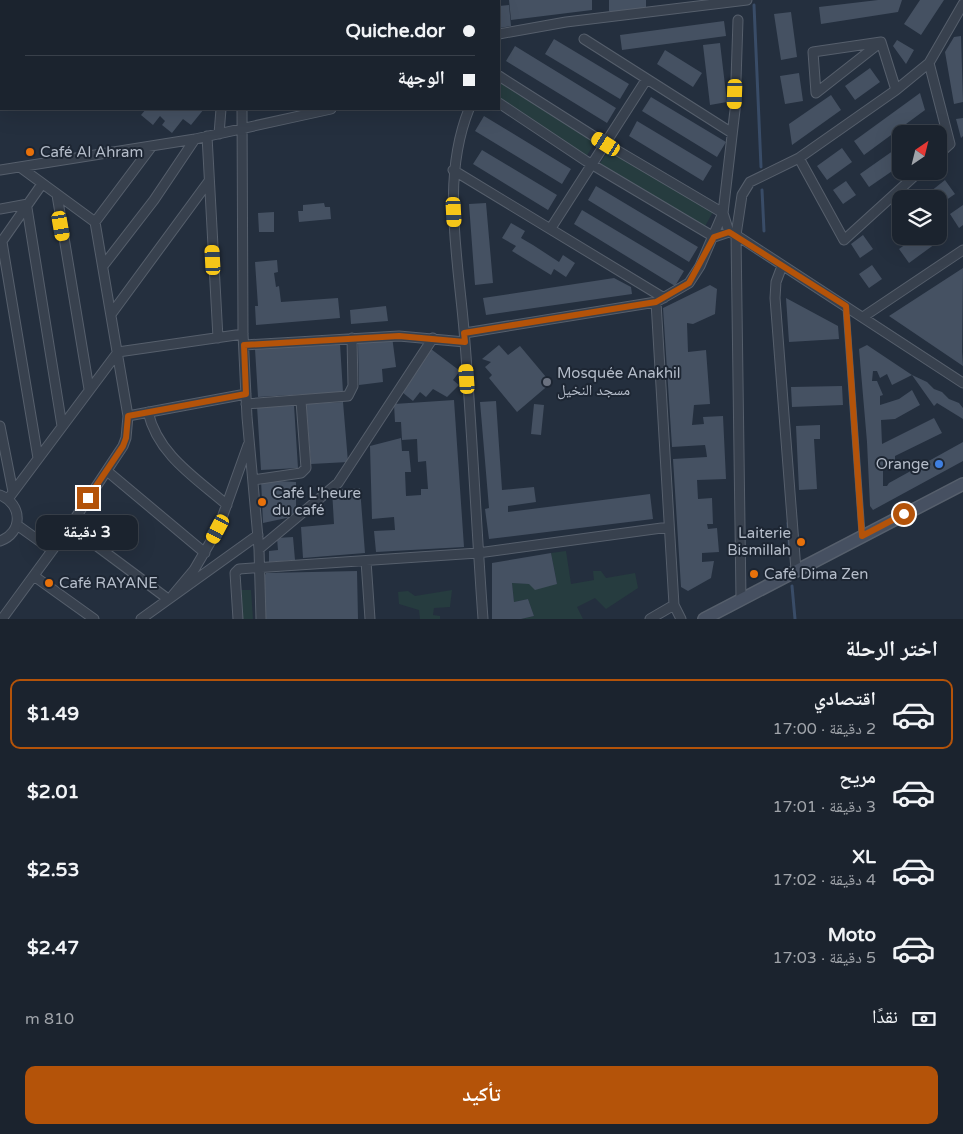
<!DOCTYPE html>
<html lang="ar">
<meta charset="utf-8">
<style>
:root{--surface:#1b232e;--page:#242b36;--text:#f1f3f6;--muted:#a0a4aa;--line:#39404a;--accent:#b45309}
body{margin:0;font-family:"Varela Round","Noto Naskh Arabic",sans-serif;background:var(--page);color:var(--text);direction:rtl;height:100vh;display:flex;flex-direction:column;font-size:19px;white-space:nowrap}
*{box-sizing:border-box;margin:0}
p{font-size:16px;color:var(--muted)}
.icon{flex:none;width:28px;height:28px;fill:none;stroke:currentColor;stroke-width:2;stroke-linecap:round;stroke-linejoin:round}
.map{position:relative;height:619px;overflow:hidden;direction:ltr}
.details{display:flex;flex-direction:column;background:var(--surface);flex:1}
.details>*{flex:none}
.hud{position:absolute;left:0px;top:0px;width:500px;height:110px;box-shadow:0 5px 20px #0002,0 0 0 1px var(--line);direction:rtl;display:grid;align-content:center;height:110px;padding:0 25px;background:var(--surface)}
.needle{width:32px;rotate:35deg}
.tools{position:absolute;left:892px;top:125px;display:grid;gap:10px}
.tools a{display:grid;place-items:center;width:55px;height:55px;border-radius:10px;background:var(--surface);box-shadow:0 5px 20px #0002,0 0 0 1px var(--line);font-size:25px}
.end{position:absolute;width:22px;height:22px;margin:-11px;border:6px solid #b45309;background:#fff;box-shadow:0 0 0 2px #fff}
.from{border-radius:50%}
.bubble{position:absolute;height:35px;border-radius:10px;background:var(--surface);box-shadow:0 5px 20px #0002,0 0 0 1px var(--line);font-size:16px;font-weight:800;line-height:35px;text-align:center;direction:rtl}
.car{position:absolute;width:15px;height:30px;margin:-15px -8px;border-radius:6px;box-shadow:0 0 4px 1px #0007;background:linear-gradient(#f5c518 24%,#345 0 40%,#f5c518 0 76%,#345 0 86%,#f5c518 0)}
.hud b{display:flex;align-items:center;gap:18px;height:48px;font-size:19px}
.hud b+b{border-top:1px solid var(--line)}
.hud i{width:12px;height:12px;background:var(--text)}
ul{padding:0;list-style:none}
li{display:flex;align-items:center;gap:15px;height:70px;margin:0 10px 8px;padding:0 15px;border:2px solid transparent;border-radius:10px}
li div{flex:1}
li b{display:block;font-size:19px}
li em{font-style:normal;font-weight:800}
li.on{border-color:var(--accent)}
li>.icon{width:45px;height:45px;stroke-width:1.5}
h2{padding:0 25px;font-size:22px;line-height:60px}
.pay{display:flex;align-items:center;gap:12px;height:55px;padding:0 25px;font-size:19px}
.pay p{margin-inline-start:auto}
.button{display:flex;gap:10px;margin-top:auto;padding:10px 25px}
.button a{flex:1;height:58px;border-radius:10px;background:var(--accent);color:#fff;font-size:20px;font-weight:800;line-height:58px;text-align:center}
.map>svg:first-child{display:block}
.green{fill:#263c3f}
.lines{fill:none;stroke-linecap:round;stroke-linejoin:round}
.stream{stroke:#394c67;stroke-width:3}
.building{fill:#455162}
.lane-casing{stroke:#565f6c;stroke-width:7}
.street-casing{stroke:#565f6c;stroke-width:11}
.secondary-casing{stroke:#565f6c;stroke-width:14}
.lane{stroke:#38414e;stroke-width:4.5}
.street{stroke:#38414e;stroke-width:9}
.secondary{stroke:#465061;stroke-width:11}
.route{stroke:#b45309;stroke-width:6}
.food-dot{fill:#e8710a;stroke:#1d2633;stroke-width:2}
.worship-dot{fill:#6b7280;stroke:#1d2633;stroke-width:2}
.shop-dot{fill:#3f7fe0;stroke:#1d2633;stroke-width:2}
.labels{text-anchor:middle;stroke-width:4;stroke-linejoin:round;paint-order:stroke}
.poi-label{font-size:15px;fill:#b4bcc9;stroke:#1d2633;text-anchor:start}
</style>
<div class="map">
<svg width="963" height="619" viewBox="0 0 963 619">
<rect width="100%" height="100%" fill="#242f3e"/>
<!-- green -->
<path class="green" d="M 499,80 L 596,141 L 584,160 L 499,101 Z
M 610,148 L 713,212 L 704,228 L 597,168 Z
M 566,551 L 571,584 L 594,580 L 593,571 L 601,571 L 606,578 L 635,573 L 638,588 L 606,609 L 595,598 L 577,607 L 583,619 L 521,619 L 534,616 L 528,599 L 514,602 L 512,583 L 557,584 L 551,553 Z
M 240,590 L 251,590 L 253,619 L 241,619 Z
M 452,590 L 450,607 L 434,608 L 433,615 L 440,616 L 440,619 L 420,619 L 419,610 L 399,604 L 398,592 L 408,591 L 415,596 Z"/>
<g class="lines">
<!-- stream -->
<path class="stream" d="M 754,5 L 761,167
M 762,190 L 764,231
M 788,523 L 790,554
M 792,586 L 795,619"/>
</g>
<!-- building -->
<path class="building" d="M 509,0 L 592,0 L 592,10 L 511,20 Z
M 609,0 L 646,0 L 646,11 L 609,11 Z
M 878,0 L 902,0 L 898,12 L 821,24 L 819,7 Z
M 920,0 L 944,0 L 921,35 L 904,24 Z
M 509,5 L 511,26 L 499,28 L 499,6 Z
M 791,12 L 797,57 L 781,60 L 774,14 Z
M 724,21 L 726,36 L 622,50 L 620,35 Z
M 961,36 L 963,102 L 954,104 L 945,52 L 954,37 Z
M 554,39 L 629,84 L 620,99 L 545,54 Z
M 897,40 L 914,50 L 906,64 L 893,46 Z
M 720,43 L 727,102 L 710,105 L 703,45 Z
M 515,46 L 616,108 L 607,123 L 506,61 Z
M 665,50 L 702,73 L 693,87 L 657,64 Z
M 870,68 L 880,82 L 855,100 L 845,86 Z
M 799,73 L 803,101 L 785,104 L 780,76 Z
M 920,93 L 925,110 L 864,155 L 854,141 Z
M 831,95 L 841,110 L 792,145 L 789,124 Z
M 651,97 L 726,142 L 717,157 L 642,111 Z
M 146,109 L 204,109 L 191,125 L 183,119 L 172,133 L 162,125 L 165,121 L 160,116 L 153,125 L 141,115 Z
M 484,116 L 571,169 L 562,184 L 475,131 Z
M 963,118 L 963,136 L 961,138 L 956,119 Z
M 637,121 L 712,166 L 703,181 L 629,136 Z
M 842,148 L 852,162 L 827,180 L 817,166 Z
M 897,148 L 901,154 L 901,165 L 869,187 L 860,174 Z
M 482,150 L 557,195 L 548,210 L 473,164 Z
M 945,180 L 955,194 L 939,205 L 939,199 L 921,199 Z
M 846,181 L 856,195 L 843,204 L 833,190 Z
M 596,186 L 698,247 L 689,262 L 588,200 Z
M 324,203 L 325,207 L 330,207 L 331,219 L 299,222 L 298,211 L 303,211 L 303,205 Z
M 486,203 L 493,283 L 475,285 L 469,204 Z
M 963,205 L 963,225 L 959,228 L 950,214 Z
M 582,210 L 684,271 L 675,286 L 574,224 Z
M 901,210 L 901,232 L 891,217 Z
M 274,212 L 274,232 L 259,232 L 258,213 Z
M 511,223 L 525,231 L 521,238 L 533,245 L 559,262 L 563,255 L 575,263 L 566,277 L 554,269 L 551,275 L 512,251 L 516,246 L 502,238 Z
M 939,227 L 946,236 L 909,263 L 899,249 L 917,236 L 939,236 Z
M 863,235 L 873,249 L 860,258 L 851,244 Z
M 277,260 L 278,272 L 274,273 L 276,287 L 279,286 L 281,302 L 338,298 L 340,318 L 256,325 L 255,306 L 258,306 L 255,262 Z
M 872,265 L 882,279 L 869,288 L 859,274 Z
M 963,268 L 962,352 L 963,366 L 889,316 Z
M 614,278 L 631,287 L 632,294 L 486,315 L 483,298 Z
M 710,285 L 717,289 L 715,314 L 693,324 L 687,323 L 688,352 L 706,350 L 710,404 L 694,405 L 692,425 L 704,424 L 703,417 L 723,416 L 726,479 L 697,480 L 698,499 L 712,498 L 713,524 L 707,524 L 708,529 L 717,528 L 719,552 L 702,553 L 702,562 L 714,561 L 711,578 L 688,591 L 681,587 L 673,459 L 707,457 L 706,450 L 705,445 L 672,447 L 663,308 Z
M 786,298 L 838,326 L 839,339 L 789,342 Z
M 386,306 L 388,321 L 351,324 L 350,310 Z
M 392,336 L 396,367 L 382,369 L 383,382 L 359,385 L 358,343 Z
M 340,344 L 343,392 L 258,397 L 255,349 Z
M 499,345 L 508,355 L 520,346 L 551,383 L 517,412 L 489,378 L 492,375 L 485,367 L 491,362 L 482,359 Z
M 867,345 L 912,375 L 892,385 L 887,374 L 880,378 L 877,371 L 873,371 L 872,381 L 877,381 L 883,395 L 880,396 L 880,405 L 899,399 L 912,390 L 920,405 L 895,419 L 881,420 L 882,444 L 934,418 L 942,433 L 895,456 L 895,460 L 883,460 L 883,486 L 887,486 L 889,483 L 963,442 L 963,461 L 873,510 L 870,506 L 867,442 L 859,349 Z
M 431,349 L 460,371 L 453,380 L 459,385 L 447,397 L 433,389 L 426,397 L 420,392 L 413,401 L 402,392 Z
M 912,375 L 927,382 L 934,389 L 942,392 L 949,399 L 959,403 L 963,408 L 963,419 L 937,403 L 934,406 Z
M 842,386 L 843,405 L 792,407 L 791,387 Z
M 454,400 L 464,547 L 376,552 L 374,531 L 395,530 L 394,517 L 372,519 L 370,446 L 401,438 L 402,451 L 409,451 L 411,472 L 405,472 L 406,496 L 421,495 L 421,489 L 428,489 L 426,461 L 418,462 L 417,439 L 402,440 L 401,422 L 395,422 L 394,404 Z
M 496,401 L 502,490 L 534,487 L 536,502 L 508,506 L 508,512 L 650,494 L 653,519 L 489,539 L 485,509 L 489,508 L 480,402 Z
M 343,402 L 348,462 L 311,464 L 306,404 Z
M 534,404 L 544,405 L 541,435 L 531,434 Z
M 294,405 L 298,468 L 261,470 L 257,406 Z
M 820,425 L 820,439 L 814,439 L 817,489 L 799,490 L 796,426 Z
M 261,480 L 296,482 L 296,516 L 263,523 Z
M 360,488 L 365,553 L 303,558 L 301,527 L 334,524 L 332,490 Z
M 293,537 L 295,560 L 269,562 L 269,551 L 278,550 L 277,538 Z
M 551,553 L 557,584 L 535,590 L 529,584 L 512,583 L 514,602 L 528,599 L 534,616 L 521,619 L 492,619 L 492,563 Z
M 357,571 L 358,619 L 265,619 L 264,577 L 266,573 Z"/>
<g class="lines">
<defs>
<path id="lane" d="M 846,308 L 862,534"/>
<path id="street" d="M 61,0 L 61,1
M 141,0 L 141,1
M 225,0 L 225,1
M 243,0 L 243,1
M 371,0 L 373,1
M 454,1 L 454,0
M 499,34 L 566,22 L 747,0
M 584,39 L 732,133
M 881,42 L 816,93 L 813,52 L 881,42 L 896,90
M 929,63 L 950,144 L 939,154
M 499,76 L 606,144 L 723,213 L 729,232
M 499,103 L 586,161 L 714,237 L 729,232 L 736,235 L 963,383
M 0,105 L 1,105
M 242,109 L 243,334 L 247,417 L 259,549 L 261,619
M 469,109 C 441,179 458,257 464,330 C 472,426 476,523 483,619
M 219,134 L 221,109
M 207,136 L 218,338
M 799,158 L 844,240 L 920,171
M 0,170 L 195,139 L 331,109
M 453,170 L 664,298
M 57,195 L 89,389
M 27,208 L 62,426
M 0,209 L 28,204
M 95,222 L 152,146
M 551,228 L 646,80
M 0,242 L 2,242 L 38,458
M 0,244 L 42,184
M 103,266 L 154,200 L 195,139
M 782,266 L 776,282 L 775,298 L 796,570
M 656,302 L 674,605 L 681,619
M 112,313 L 209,181
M 863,317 L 963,250
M 465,333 L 656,302 L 689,283 L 700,266 L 723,213 L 735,110 L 738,20
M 244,345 L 399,336 L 465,342
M 246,404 L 348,396 L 353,386 L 352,338
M 148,412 C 158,455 196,478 227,505
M 128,416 L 246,394
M 0,426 L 13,492
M 107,471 L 205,553
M 253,480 L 301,473 L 306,468 L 301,401
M 0,495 C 23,504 23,533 0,541
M 8,499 L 118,352 L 243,334
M 17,525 L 52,550
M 70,526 L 168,599
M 259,549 L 338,483 L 433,338
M 366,561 L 370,619
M 34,576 L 94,619
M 173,595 L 194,570 L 218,529 L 248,445
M 741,599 L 736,235 L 742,195 L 750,182 L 799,158 L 896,90 L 929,63 L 963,4
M 2,619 L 70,526 L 123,446 L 126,438 L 128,416 L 95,222 L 20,167
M 141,619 L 258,535
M 238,619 L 235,573 L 239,569 L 478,553 L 669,527
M 650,619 L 674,605"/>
<path id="secondary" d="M 704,619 L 963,484"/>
</defs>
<!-- lane casing -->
<use href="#lane" class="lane-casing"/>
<!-- street casing -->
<use href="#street" class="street-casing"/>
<!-- secondary casing -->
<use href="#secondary" class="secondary-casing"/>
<!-- lane -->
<use href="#lane" class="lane"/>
<!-- street -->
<use href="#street" class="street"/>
<!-- secondary -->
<use href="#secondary" class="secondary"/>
</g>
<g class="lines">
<!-- route -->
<path class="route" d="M 88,498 L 123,446 L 126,438 L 128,416 L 246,394 L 244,345 L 399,336 L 465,342 L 464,333 L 656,302 L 689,283 L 714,237 L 729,232 L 846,306 L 862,536 L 904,514"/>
</g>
<!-- markers -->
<g class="food-dot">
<circle cx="30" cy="152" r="5"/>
<circle cx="262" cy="502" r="5"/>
<circle cx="801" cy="542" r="5"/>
<circle cx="754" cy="574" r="5"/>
<circle cx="49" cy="583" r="5"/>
</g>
<circle class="worship-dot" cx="547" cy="382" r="5"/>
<circle class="shop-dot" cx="939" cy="464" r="5"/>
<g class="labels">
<!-- poi labels -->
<g class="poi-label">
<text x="40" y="157">Café Al Ahram</text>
<text x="557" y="378">Mosquée Anakhil<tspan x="557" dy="17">مسجد النخيل</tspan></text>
<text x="929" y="469" text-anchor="end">Orange</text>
<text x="272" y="498">Café L'heure<tspan x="272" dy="17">du café</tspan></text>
<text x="791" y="538" text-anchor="end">Laiterie<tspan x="791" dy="17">Bismillah</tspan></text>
<text x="764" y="579">Café Dima Zen</text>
<text x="59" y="588">Café RAYANE</text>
</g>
</g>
</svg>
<div class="tools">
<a><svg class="needle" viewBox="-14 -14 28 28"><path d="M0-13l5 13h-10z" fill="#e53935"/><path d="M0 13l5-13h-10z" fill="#a0a4aa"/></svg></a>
<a><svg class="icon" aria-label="layers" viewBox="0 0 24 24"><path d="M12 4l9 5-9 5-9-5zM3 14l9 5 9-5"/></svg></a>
</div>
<i class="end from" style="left:904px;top:514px"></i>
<i class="end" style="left:88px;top:498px"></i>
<div class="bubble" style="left:36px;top:515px;width:102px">3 دقيقة</div>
<i class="car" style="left:735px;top:94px;rotate:182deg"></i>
<i class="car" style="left:606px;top:144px;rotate:302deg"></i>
<i class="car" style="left:454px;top:212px;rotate:177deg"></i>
<i class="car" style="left:61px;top:226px;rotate:170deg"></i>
<i class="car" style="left:213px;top:260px;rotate:357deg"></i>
<i class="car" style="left:467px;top:379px;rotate:356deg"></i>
<i class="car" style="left:218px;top:529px;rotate:208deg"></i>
<div class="hud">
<b><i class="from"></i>Quiche.dor</b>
<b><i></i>الوجهة</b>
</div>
</div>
<section class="details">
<h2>اختر الرحلة</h2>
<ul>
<li class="on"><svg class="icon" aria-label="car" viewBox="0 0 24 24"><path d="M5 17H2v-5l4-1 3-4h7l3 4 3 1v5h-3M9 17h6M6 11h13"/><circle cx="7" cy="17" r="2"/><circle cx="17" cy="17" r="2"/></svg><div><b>اقتصادي</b><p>2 دقيقة · 17:00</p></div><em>$1.49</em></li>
<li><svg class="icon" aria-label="car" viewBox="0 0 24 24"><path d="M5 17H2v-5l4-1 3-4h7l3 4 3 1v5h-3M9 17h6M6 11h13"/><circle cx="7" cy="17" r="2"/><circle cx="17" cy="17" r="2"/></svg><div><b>مريح</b><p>3 دقيقة · 17:01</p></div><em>$2.01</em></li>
<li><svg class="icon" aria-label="car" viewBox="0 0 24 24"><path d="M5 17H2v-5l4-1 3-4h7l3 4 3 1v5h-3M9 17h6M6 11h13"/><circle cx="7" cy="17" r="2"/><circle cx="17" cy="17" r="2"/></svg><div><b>XL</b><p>4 دقيقة · 17:02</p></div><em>$2.53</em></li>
<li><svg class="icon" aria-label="car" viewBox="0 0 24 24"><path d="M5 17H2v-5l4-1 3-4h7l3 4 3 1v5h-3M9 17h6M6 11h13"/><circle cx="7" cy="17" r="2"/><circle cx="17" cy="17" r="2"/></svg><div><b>Moto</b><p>5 دقيقة · 17:03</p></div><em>$2.47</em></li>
</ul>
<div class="pay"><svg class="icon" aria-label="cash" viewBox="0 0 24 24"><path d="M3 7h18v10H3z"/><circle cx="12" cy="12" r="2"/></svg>نقدًا<p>810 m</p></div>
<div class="button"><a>تأكيد</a></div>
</section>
